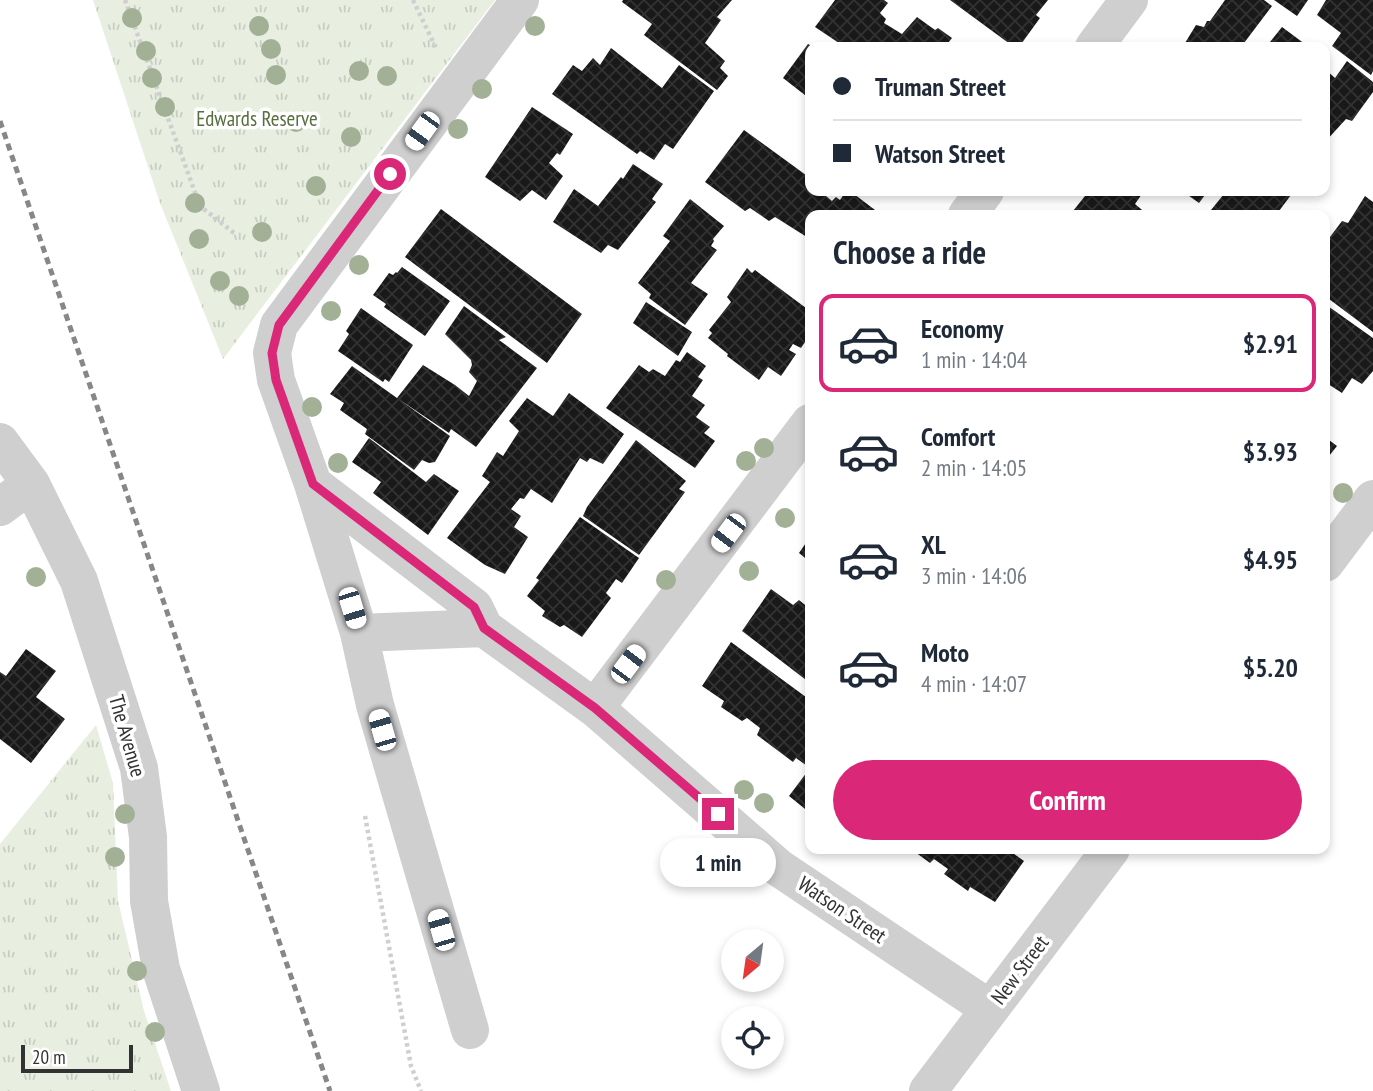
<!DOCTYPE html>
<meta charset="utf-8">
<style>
:root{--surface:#fff;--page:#f2f2f3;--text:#1f2937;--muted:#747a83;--line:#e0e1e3;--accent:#db2777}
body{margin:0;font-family:"PT Sans Narrow",sans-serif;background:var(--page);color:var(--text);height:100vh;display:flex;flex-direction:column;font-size:26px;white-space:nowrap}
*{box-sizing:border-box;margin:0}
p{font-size:23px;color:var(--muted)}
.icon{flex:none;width:38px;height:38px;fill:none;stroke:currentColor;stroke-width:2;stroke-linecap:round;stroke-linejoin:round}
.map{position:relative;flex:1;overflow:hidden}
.details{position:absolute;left:805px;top:210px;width:525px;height:644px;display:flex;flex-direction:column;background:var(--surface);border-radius:14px;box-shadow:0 4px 10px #0003}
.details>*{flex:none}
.hud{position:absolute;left:805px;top:42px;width:525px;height:154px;border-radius:14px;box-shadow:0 4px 10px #0003;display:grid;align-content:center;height:154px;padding:0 28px;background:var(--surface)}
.needle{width:46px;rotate:209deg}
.tools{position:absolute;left:721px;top:929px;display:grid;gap:14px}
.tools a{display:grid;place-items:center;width:63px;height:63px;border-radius:50%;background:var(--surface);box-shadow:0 4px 10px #0003;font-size:35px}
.scale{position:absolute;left:21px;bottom:18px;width:112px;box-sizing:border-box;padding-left:7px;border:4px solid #323232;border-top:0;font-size:19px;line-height:24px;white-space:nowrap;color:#323232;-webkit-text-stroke:5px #fff;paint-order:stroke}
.end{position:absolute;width:32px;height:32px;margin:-16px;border:9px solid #db2777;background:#fff;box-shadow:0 0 0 4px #fff}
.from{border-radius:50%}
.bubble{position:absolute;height:49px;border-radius:24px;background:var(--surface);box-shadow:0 4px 10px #0003;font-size:23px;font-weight:700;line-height:49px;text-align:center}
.car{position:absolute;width:21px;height:42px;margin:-21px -10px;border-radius:9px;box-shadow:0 0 5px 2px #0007;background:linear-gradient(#fff 24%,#345 0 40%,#fff 0 76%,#345 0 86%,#fff 0)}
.hud b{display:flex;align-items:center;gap:24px;height:66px;font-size:26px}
.hud b+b{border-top:2px solid var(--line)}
.hud i{width:18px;height:18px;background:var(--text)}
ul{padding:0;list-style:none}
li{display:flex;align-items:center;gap:21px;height:98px;margin:0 14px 10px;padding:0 14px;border:4px solid transparent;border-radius:14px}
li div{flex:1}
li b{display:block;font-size:26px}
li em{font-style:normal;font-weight:700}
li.active{border-color:var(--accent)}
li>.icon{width:63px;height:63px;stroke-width:1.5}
h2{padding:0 28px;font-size:32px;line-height:84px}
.cta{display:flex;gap:14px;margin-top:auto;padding:14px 28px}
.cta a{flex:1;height:80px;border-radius:42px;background:var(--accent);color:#fff;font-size:28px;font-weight:700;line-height:80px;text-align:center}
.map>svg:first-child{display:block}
.park{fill:url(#park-tufts)}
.building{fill:url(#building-cross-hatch)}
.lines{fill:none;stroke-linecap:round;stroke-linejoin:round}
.path{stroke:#cfcfcf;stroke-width:4.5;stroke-dasharray:3.5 3.5;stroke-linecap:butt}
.minor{stroke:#cfcfcf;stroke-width:38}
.rail{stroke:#878787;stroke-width:5;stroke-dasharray:7 5;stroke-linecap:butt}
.tree{fill:#a2b095}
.route{stroke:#db2777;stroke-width:9}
.labels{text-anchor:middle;stroke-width:7;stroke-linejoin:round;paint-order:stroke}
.park-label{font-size:21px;fill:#556f3e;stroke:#fff}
.street-label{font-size:21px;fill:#323232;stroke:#fff}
</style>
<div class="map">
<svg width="1373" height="1091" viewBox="0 0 1373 1091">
<defs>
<pattern id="park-tufts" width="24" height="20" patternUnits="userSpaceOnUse" patternTransform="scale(1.75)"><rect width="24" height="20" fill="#e8eee0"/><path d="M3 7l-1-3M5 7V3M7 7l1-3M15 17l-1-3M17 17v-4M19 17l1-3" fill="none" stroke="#c7cdc1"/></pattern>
<pattern id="building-cross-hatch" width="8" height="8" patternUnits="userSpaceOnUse" patternTransform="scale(1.75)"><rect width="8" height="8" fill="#191919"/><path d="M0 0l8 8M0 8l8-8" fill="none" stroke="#323232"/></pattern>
</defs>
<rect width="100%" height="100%" fill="#fff"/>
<!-- park -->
<path class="park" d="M 93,0 L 495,0 L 223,359 L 160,203 Z
M 96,725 L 113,783 L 118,901 L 144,1011 L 171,1091 L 0,1091 L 0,844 Z"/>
<!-- building -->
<path class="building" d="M 623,0 L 732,0 L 717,17 L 721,20 L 705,43 L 725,61 L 720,68 L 728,76 L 717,90 L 644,35 L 652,24 L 622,2 Z
M 835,0 L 884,0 L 888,3 L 880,13 L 886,19 L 884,23 L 902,34 L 917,17 L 935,30 L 938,28 L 952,38 L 945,47 L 845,47 L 815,27 Z
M 950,0 L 1048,0 L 1036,15 L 1040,18 L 1019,47 L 1014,47 Z
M 1225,0 L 1264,0 L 1272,6 L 1241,47 L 1191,47 L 1185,43 L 1196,25 L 1204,27 L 1207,21 L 1210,21 Z
M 1274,0 L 1308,0 L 1297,16 Z
M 1326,0 L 1373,0 L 1373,71 L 1371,75 L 1332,46 L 1341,33 L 1317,15 Z
M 1282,27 L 1309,47 L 1266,47 Z
M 808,44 L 810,45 L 810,99 L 783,78 Z
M 611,48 L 662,88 L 679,65 L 714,91 L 673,149 L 665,144 L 654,160 L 640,151 L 637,154 L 552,94 L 573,65 L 582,71 L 593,58 L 600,65 Z
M 1347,61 L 1373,82 L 1373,92 L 1352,121 L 1346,119 L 1325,142 L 1325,69 L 1335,78 Z
M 532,107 L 573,134 L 560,155 L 557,153 L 549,163 L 563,176 L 546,200 L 532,190 L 520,201 L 485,177 Z
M 744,130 L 810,178 L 810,191 L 829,191 L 826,196 L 832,201 L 836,197 L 840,200 L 846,191 L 850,191 L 879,213 L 877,215 L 810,215 L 810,239 L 775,217 L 769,221 L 750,208 L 745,211 L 705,182 Z
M 633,164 L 663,184 L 652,199 L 656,202 L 618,250 L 608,245 L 601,253 L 553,222 L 574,189 L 598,206 L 621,177 L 623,179 Z
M 1089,191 L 1144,191 L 1135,204 L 1148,215 L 1079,215 L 1073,211 Z
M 1182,191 L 1208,191 L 1199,203 Z
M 1221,191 L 1294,191 L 1276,215 L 1218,215 L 1211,210 L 1224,194 Z
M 1365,196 L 1373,202 L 1373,332 L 1325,296 L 1325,240 L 1327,241 L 1342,221 L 1348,223 Z
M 690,199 L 724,226 L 713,239 L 714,241 L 711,246 L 717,250 L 691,283 L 708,294 L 685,325 L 649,298 L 651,294 L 638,283 L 670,241 L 663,236 Z
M 441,209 L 582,314 L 547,363 L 405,257 Z
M 402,267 L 450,301 L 425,336 L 384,307 L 386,304 L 373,295 L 389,273 L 393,275 L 396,272 L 397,273 Z
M 747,268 L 752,273 L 755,270 L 810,311 L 810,335 L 801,348 L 793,344 L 789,350 L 796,354 L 781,376 L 768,367 L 759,380 L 727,356 L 728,354 L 708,338 L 712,333 L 709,330 L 731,302 L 727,297 Z
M 646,302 L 692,332 L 678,356 L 633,323 Z
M 1325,304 L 1373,338 L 1373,371 L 1362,384 L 1352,378 L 1342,393 L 1325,382 Z
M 464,306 L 506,337 L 499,340 L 537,368 L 476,447 L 451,429 L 449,433 L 400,400 L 450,436 L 435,462 L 429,463 L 422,460 L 414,470 L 365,434 L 367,429 L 340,410 L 344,403 L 330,394 L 352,366 L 397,398 L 423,365 L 455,385 L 469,396 L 477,381 L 469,372 L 472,365 L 471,360 L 445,334 Z
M 361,308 L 413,345 L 389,382 L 385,379 L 383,382 L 338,351 L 349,334 L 346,331 Z
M 687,352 L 706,366 L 698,377 L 703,380 L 692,396 L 705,405 L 696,417 L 710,427 L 704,433 L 715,441 L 695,468 L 606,408 L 639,365 L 649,372 L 653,369 L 665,376 L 676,360 L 680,362 Z
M 569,393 L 624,434 L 603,464 L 590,458 L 587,462 L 580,458 L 552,503 L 531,489 L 524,499 L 520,498 L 511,509 L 521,516 L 514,527 L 528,537 L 505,574 L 485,565 L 447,538 L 490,482 L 482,476 L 497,452 L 503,456 L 519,431 L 509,421 L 527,398 L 553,416 Z
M 1325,437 L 1337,446 L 1325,461 Z
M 369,438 L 426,482 L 434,474 L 459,491 L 428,535 L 373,493 L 381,482 L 352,462 Z
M 636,440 L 686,481 L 679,489 L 685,492 L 639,555 L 583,516 L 587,507 Z
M 580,517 L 639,558 L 622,583 L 616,579 L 606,593 L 611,598 L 582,637 L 564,625 L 560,627 L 542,616 L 545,611 L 527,596 L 539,580 L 536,578 Z
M 810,537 L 810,562 L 799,553 Z
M 771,589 L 793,605 L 799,600 L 810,609 L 810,683 L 742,631 Z
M 731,642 L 810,700 L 810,813 L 789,796 L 810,768 L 796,758 L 793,762 L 757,735 L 760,728 L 747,718 L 742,721 L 721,707 L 724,701 L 702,686 Z
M 26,649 L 56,671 L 36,697 L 65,719 L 31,763 L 0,739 L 0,672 L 6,676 Z
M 911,849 L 1007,849 L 1024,861 L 995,902 L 970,887 L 968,891 L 944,874 L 948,869 L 934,859 L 930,863 Z"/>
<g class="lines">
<!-- path -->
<path class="path" d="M 125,0 L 200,206 L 234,233
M 413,0 L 437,50
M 365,816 L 411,1066 L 421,1091"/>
<!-- minor -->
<path class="minor" d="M 1094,47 L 1129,0
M 967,215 L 985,191
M 0,442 L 31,484 L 79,581 L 139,768 L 148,837 L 149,901 L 161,969 L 201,1091
M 313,484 L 474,607 L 484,628 L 595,708 L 779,868 L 990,1009
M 0,507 L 31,484
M 1325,563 L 1373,499
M 359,633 L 484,628
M 595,708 L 810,423
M 470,1030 L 375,705 L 359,633 L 313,484 L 276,380 L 272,353 L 279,325 L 520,0
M 928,1091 L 1111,849"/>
<!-- rail -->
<path class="rail" d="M 0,121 L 330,1091"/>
</g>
<!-- trees -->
<g class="tree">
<circle cx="132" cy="18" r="10"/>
<circle cx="259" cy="26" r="10"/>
<circle cx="535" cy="26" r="10"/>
<circle cx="271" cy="49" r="10"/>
<circle cx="146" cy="51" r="10"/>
<circle cx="359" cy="71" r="10"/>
<circle cx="276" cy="75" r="10"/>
<circle cx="387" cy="76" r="10"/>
<circle cx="152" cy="78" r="10"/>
<circle cx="482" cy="89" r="10"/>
<circle cx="165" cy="107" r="10"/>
<circle cx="296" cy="122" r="10"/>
<circle cx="458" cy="129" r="10"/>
<circle cx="351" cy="137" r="10"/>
<circle cx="316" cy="186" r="10"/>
<circle cx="195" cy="203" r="10"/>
<circle cx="262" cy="232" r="10"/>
<circle cx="199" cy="239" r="10"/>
<circle cx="359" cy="265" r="10"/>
<circle cx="220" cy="281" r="10"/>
<circle cx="239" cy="296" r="10"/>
<circle cx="331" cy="311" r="10"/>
<circle cx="312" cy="407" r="10"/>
<circle cx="764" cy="448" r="10"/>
<circle cx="746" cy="461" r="10"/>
<circle cx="338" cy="463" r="10"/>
<circle cx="1343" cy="493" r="10"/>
<circle cx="785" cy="518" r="10"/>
<circle cx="749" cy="571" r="10"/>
<circle cx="36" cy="577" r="10"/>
<circle cx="666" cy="580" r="10"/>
<circle cx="744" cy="790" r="10"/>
<circle cx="764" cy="803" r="10"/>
<circle cx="125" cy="814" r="10"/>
<circle cx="115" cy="857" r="10"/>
<circle cx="137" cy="971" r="10"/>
<circle cx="155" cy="1032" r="10"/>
</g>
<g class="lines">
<!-- route -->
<path class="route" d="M 390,174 L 279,325 L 272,353 L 276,380 L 313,484 L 474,607 L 484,628 L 595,708 L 718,814"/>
</g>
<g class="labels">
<!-- park labels -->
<g class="park-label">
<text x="257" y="126">Edwards Reserve</text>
</g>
<!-- street labels -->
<g class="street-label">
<text transform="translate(127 736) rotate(74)" y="7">The Avenue</text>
<text transform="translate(842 910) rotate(34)" y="7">Watson Street</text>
<text transform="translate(1020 970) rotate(-53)" y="7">New Street</text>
</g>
</g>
</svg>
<div class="tools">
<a><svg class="needle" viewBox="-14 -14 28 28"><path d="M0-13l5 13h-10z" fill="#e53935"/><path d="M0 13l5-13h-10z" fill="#747a83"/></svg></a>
<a><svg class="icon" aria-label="locate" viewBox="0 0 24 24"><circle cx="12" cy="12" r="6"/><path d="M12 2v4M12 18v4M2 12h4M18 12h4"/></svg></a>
</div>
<div class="scale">20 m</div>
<i class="end from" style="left:390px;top:174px"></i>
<i class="end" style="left:718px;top:814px"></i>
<div class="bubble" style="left:660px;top:838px;width:116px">1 min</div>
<i class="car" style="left:422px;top:131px;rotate:216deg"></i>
<i class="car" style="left:728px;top:533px;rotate:217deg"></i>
<i class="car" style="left:352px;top:608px;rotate:163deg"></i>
<i class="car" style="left:628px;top:664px;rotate:37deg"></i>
<i class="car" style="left:382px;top:730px;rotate:344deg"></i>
<i class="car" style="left:441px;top:930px;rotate:344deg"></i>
<div class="hud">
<b><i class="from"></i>Truman Street</b>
<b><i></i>Watson Street</b>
</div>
<section class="details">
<h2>Choose a ride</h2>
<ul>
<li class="active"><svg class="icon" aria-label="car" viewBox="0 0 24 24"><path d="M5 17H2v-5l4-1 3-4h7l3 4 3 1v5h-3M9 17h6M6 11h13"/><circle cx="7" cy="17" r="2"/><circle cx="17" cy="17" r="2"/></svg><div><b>Economy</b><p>1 min · 14:04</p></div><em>$2.91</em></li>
<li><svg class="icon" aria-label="car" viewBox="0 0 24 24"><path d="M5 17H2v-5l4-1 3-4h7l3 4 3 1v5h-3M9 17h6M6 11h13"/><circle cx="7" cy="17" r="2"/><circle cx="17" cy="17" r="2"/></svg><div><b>Comfort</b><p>2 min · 14:05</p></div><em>$3.93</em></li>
<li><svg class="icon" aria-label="car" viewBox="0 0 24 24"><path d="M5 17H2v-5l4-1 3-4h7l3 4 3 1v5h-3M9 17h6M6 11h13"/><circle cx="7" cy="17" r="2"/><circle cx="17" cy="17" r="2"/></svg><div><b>XL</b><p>3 min · 14:06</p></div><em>$4.95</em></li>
<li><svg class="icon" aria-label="car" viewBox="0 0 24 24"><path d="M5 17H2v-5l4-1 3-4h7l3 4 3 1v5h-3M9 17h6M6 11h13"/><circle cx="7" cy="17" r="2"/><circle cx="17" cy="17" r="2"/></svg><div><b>Moto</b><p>4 min · 14:07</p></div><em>$5.20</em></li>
</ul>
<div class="cta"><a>Confirm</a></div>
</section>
</div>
